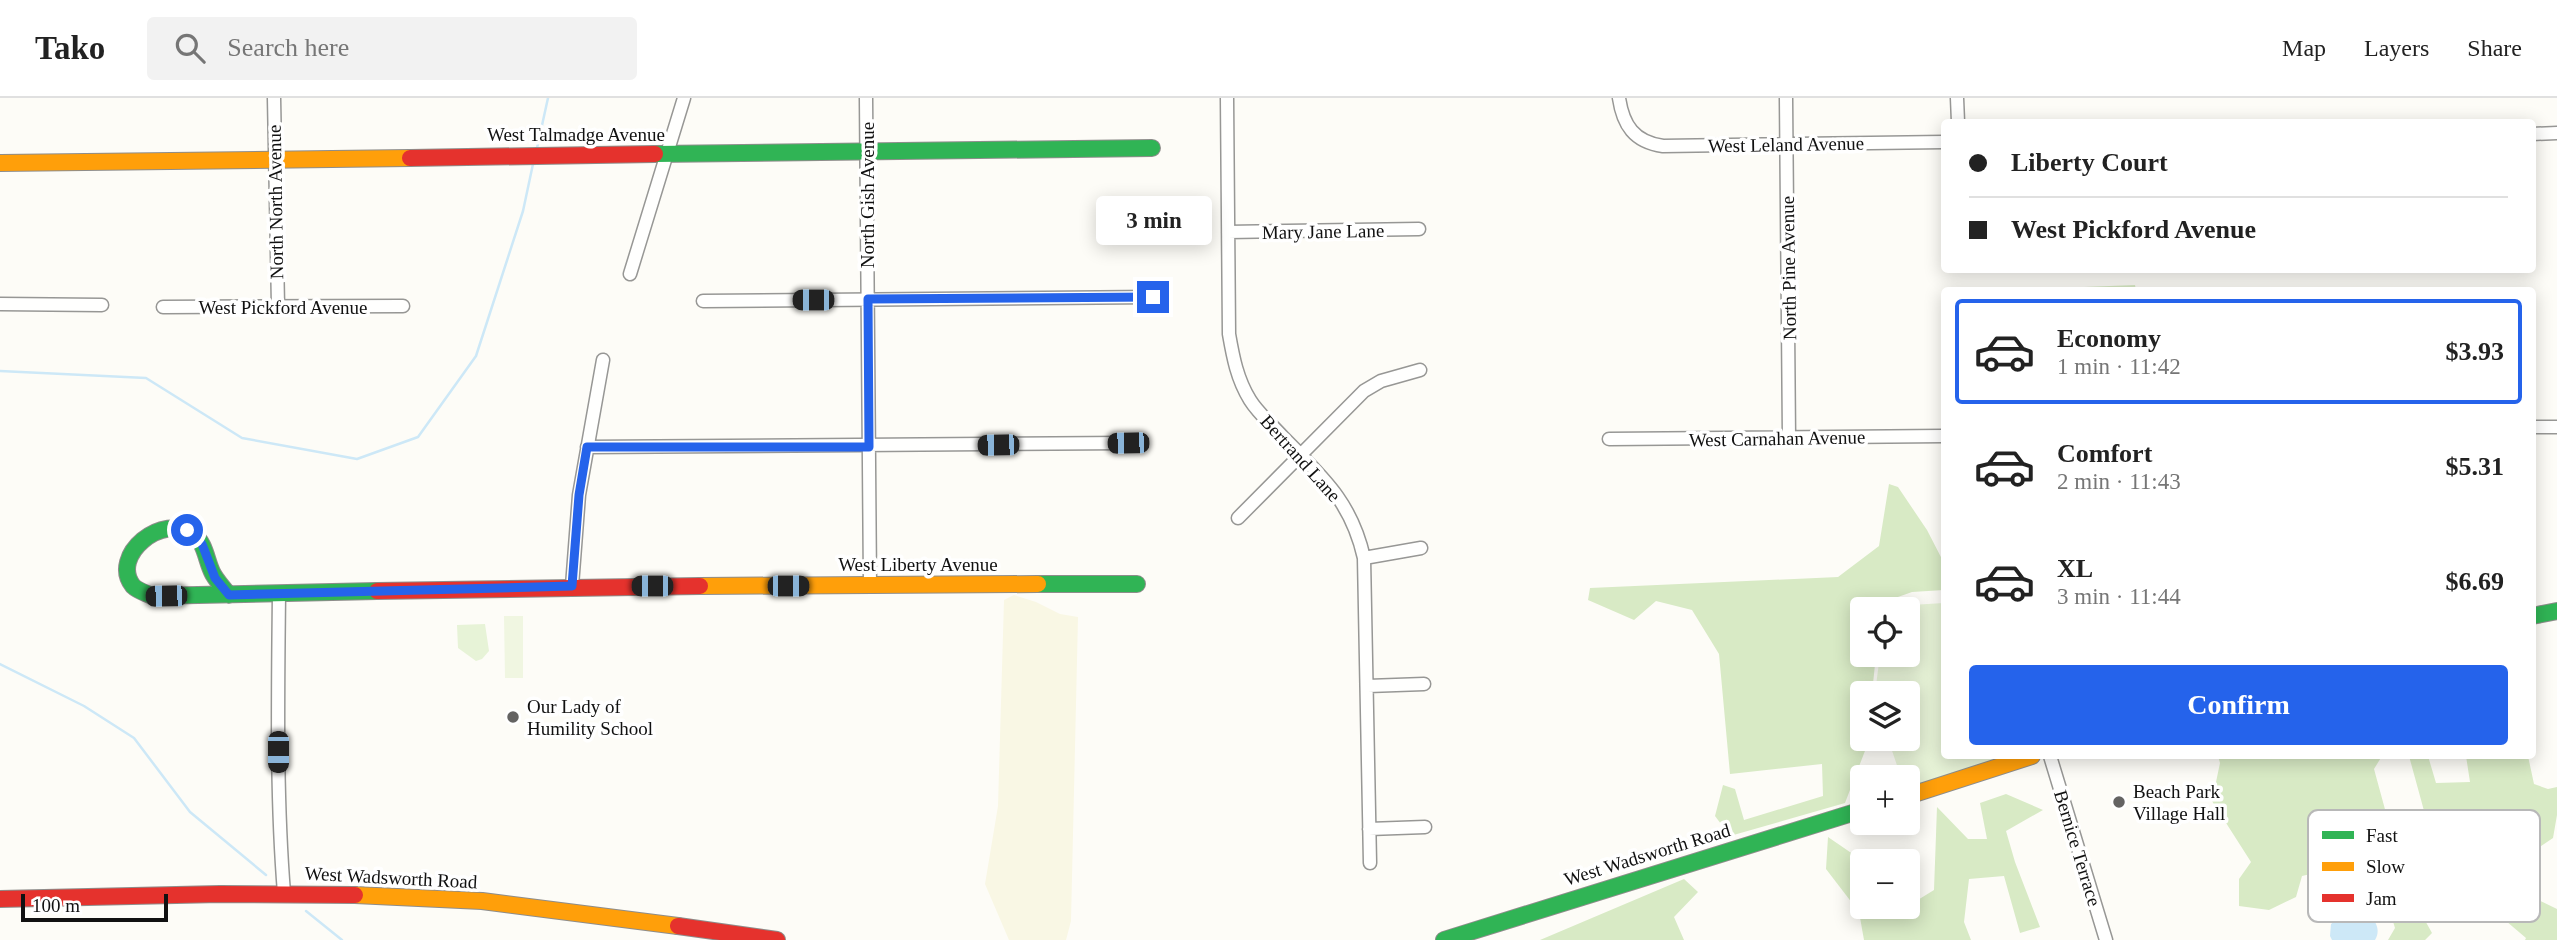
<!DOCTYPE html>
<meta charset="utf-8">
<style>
:root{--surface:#fff;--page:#f2f2f2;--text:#222;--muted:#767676;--line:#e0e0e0;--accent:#2563eb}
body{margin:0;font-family:Georgia,serif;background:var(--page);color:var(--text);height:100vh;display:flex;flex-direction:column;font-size:26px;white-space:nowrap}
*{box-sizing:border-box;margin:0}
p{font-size:23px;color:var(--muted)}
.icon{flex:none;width:38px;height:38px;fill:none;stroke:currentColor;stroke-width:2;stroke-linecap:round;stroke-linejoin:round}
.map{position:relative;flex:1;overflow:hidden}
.drawer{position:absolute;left:1941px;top:189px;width:595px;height:472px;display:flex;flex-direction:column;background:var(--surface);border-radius:7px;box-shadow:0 4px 18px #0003}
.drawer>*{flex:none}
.banner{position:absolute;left:1941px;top:21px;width:595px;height:154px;border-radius:7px;box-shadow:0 4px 18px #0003;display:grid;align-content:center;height:154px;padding:0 28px;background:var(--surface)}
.fabs{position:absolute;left:1850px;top:499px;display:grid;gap:14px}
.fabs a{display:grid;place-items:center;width:70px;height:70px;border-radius:7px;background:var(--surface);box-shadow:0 4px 18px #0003;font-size:35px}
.scale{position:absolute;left:21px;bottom:18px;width:147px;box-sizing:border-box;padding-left:7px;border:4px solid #111;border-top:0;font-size:19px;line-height:24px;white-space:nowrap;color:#111;-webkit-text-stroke:5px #fff;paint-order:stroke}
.end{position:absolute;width:32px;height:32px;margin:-16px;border:9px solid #2563eb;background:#fff;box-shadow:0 0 0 4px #fff}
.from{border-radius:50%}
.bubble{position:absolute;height:49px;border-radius:7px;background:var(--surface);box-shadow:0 4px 18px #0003;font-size:23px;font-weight:700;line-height:49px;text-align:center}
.car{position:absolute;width:21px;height:42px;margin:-21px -10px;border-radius:9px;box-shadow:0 0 5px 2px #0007;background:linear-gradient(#222 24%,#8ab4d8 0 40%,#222 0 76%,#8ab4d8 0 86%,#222 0)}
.banner b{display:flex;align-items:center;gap:24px;height:66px;font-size:26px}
.banner b+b{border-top:2px solid var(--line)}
.banner i{width:18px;height:18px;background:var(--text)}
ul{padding:12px 0 0;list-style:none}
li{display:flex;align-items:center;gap:21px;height:105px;margin:0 14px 10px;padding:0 14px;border:4px solid transparent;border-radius:7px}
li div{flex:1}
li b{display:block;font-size:26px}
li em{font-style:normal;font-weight:700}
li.on{border-color:var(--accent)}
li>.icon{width:63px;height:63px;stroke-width:1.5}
.cta{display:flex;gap:14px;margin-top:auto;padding:14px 28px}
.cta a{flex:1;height:80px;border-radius:7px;background:var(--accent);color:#fff;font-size:28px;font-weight:700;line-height:80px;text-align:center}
header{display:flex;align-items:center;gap:42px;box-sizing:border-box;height:98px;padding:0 35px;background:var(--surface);border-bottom:2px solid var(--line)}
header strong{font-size:33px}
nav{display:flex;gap:38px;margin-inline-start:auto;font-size:24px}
.search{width:490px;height:63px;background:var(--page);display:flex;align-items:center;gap:18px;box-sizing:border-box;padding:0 24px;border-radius:7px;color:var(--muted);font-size:26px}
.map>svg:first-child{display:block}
.farmland{fill:#f9f7e4}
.green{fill:#e7f3d7}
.forest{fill:#d8eac5}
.pitch{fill:#f0f6e1}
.water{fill:#cde8f7}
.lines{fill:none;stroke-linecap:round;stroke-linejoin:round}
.stream{stroke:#cde8f7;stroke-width:2.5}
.street-casing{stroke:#979795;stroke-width:15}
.fast-casing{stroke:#8e8d8b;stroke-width:18}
.slow-casing{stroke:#8e8d8b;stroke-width:18}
.jam-casing{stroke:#8e8d8b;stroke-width:18}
.street{stroke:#fffffe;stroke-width:12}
.fast{stroke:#30b455;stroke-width:16}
.slow{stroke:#ff9f0a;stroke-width:16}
.jam{stroke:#e5322d;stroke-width:16}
.route{stroke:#2563eb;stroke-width:9}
.poi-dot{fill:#646362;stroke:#fff;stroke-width:2.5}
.labels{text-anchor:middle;stroke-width:7;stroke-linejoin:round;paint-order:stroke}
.street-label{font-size:19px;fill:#111;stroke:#fff}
.poi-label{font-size:19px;fill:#111;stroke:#fff;text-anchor:start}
.key{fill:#fff;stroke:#b8b8b8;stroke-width:2}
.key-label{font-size:19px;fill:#111}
</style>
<header>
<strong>Tako</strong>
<div class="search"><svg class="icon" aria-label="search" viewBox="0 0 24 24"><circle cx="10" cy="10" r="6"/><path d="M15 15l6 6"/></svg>Search here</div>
<nav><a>Map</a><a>Layers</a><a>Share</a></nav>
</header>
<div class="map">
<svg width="2557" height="842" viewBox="0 0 2557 842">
<rect width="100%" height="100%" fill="#fdfcf7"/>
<!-- farmland -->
<path class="farmland" d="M 1014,497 L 1036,504 L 1060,516 L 1078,519 L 1071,823 L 1066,842 L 1009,842 L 985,786 L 998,708 L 1004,502 Z"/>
<!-- green -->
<path class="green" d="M 1944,505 L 1944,658 L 2012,658 L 1908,690 L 1908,679 L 1901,679 L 1888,641 L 1908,640 L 1908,595 L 1875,595 L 1880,557 L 1908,556 L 1908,511 L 1894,511 L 1895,508 Z
M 485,526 L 489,553 L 482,561 L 476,563 L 458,550 L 457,527 Z"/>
<!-- forest -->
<path class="forest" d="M 2135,187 L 2136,192 L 2030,192 L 2030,191 Z
M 1889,386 L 1898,389 L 1927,432 L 1944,465 L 1944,492 L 1912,494 L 1881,505 L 1880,511 L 1862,511 L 1862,556 L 1876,557 L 1872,595 L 1862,595 L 1862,640 L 1868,641 L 1868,645 L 1845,705 L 1730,738 L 1715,718 L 1723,687 L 1735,691 L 1744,722 L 1823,698 L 1822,666 L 1730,676 L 1719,556 L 1692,512 L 1656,503 L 1634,522 L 1588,502 L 1590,490 L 1838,479 L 1879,448 Z
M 2218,658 L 2382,658 L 2374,671 L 2386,715 L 2426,720 L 2409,658 L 2428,658 L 2436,685 L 2470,684 L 2466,658 L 2528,658 L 2534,686 L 2548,691 L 2557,689 L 2557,682 L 2557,717 L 2553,740 L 2535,752 L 2517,755 L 2500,762 L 2501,773 L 2475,796 L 2444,786 L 2408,792 L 2432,835 L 2425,842 L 2388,842 L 2395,830 L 2384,794 L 2364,793 L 2349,767 L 2302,778 L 2296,799 L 2269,812 L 2239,808 L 2239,781 L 2251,764 L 2212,703 L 2220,665 Z
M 2006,696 L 2043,712 L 2006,733 L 2015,764 L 2040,829 L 2020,835 L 2004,778 L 1969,781 L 1964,824 L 1971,842 L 1864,842 L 1859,814 L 1826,771 L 1828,739 L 1863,763 L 1862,808 L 1892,809 L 1895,813 L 1908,808 L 1934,792 L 1937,709 L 1968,741 L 1987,741 L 1980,705 Z
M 1684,781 L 1698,794 L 1674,819 L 1684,842 L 1540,842 Z
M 2534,800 L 2557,811 L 2557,842 L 2525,842 L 2526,840 L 2506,823 L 2512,806 Z"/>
<!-- pitch -->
<path class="pitch" d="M 504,518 L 523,518 L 523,580 L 505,580 Z"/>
<!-- water -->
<path class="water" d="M 2348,813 L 2368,813 C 2374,822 2382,831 2375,842 L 2332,842 L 2330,838 L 2331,826 Z"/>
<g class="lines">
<!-- stream -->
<path class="stream" d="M 537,50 L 548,0
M 0,273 L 146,280 L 242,340 L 357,361 L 418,339 L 476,258 L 523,113 L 533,66
M 0,566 L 84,608 L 134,640 L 190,714 L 266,777
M 306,813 L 342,842"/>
<defs>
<path id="street" d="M 274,0 L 278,208
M 866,0 L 870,487
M 1227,0 L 1229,236 C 1233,259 1237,281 1250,302 C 1258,315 1271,326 1282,338 C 1321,378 1351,402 1364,460 L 1370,765
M 1619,0 C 1623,27 1634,44 1663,48 L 1944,44
M 1786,0 L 1789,340
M 1957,0 L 1958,24
M 2532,36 L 2557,35
M 1228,134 L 1419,131
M 630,176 L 684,0
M 703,203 L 1153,199
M 0,206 L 102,207
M 163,209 L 403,208
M 2532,329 L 2557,329
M 1609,341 L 1944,338
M 587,349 L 1128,345
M 1238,420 L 1364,293 L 1381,283 L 1420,272
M 1364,460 L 1421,450
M 572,488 L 579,397 L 603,262
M 279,495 C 278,596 276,696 284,795
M 1368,588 L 1424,586
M 2050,658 L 2106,842
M 1369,731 L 1425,729"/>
<path id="fast" d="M 655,56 L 1152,50
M 1038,486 L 1137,486
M 229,497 C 223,490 217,483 213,476 C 206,463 206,446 194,437 C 163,413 109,458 133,488 C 138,493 146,495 152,498 L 377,493
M 2532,518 L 2557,513
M 1444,842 L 1862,712"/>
<path id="slow" d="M 0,65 L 410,60
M 700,488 L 1038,486
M 1908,698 L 2032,658
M 355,797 L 482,803 L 678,828"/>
<path id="jam" d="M 410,60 L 655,56
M 377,493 L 700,488
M 0,801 L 220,796 L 355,797
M 678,828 L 777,842"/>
</defs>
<!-- street casing -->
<use href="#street" class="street-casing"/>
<!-- fast casing -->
<use href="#fast" class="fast-casing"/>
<!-- slow casing -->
<use href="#slow" class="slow-casing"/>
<!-- jam casing -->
<use href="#jam" class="jam-casing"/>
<!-- street -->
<use href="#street" class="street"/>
<!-- fast -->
<use href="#fast" class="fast"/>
<!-- slow -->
<use href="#slow" class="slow"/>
<!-- jam -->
<use href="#jam" class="jam"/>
</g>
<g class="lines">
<!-- route -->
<path class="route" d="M 187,432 L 202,446 L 215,480 L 229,497 L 572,488 L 579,397 L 587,349 L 869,349 L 868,201 L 1153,199"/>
</g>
<!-- markers -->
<g class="poi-dot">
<circle cx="513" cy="619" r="7"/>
<circle cx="2119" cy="704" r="7"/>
</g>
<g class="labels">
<!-- street labels -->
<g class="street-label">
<text x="576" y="43">West Talmadge Avenue</text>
<text transform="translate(1786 46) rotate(-1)" y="7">West Leland Avenue</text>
<text transform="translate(867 97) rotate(-90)" y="7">North Gish Avenue</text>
<text transform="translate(275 104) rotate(-91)" y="7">North North Avenue</text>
<text transform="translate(1323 133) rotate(-1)" y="7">Mary Jane Lane</text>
<text transform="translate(1788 170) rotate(-91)" y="7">North Pine Avenue</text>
<text x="283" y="216">West Pickford Avenue</text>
<text transform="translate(1777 340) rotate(-1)" y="7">West Carnahan Avenue</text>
<text transform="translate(1301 360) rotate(48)" y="7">Bertrand Lane</text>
<text x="918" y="473">West Liberty Avenue</text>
<text transform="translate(2078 750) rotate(73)" y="7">Bernice Terrace</text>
<text transform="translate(1647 756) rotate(-17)" y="7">West Wadsworth Road</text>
<text transform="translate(391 779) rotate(3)" y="7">West Wadsworth Road</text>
</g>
<!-- poi labels -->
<g class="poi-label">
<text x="527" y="615">Our Lady of<tspan x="527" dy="22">Humility School</tspan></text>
<text x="2133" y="700">Beach Park<tspan x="2133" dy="22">Village Hall</tspan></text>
</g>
</g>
<!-- legend -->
<rect x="2308" y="712" width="232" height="112" rx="10" class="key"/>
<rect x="2322" y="733" width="32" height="8" fill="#30b455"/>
<rect x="2322" y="764" width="32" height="9" fill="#ff9f0a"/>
<rect x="2322" y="796" width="32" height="8" fill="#e5322d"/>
<g class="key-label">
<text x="2366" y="744">Fast</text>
<text x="2366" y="775">Slow</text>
<text x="2366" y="807">Jam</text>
</g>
</svg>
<div class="fabs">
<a><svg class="icon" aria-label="locate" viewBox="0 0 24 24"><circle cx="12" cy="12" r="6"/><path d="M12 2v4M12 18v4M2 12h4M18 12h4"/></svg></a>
<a><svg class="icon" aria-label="layers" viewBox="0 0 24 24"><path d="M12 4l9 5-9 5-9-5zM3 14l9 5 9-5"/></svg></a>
<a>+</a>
<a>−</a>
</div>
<div class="scale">100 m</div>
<i class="end from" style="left:187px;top:432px"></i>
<i class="end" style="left:1153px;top:199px"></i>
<div class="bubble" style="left:1096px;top:98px;width:116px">3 min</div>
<i class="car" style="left:813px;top:202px;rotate:270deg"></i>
<i class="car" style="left:1128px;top:345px;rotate:269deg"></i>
<i class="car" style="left:998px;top:347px;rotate:269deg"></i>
<i class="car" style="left:652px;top:488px;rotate:270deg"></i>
<i class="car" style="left:788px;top:488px;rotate:90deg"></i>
<i class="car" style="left:166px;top:498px;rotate:269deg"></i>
<i class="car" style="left:278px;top:654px;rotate:180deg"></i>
<div class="banner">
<b><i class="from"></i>Liberty Court</b>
<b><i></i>West Pickford Avenue</b>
</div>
<section class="drawer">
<ul>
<li class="on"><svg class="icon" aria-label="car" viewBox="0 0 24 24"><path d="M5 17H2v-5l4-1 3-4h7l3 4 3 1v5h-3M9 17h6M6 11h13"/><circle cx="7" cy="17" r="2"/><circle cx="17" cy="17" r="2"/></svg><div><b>Economy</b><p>1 min · 11:42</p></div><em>$3.93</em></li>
<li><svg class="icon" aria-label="car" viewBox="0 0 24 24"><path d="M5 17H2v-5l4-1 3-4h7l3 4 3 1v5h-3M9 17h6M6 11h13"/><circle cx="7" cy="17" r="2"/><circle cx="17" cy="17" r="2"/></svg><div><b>Comfort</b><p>2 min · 11:43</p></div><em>$5.31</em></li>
<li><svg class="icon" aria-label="car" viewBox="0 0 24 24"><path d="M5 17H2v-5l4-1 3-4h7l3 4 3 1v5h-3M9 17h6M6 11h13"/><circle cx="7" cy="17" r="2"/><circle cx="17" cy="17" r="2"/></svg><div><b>XL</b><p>3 min · 11:44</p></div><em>$6.69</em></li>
</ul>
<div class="cta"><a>Confirm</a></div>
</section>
</div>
